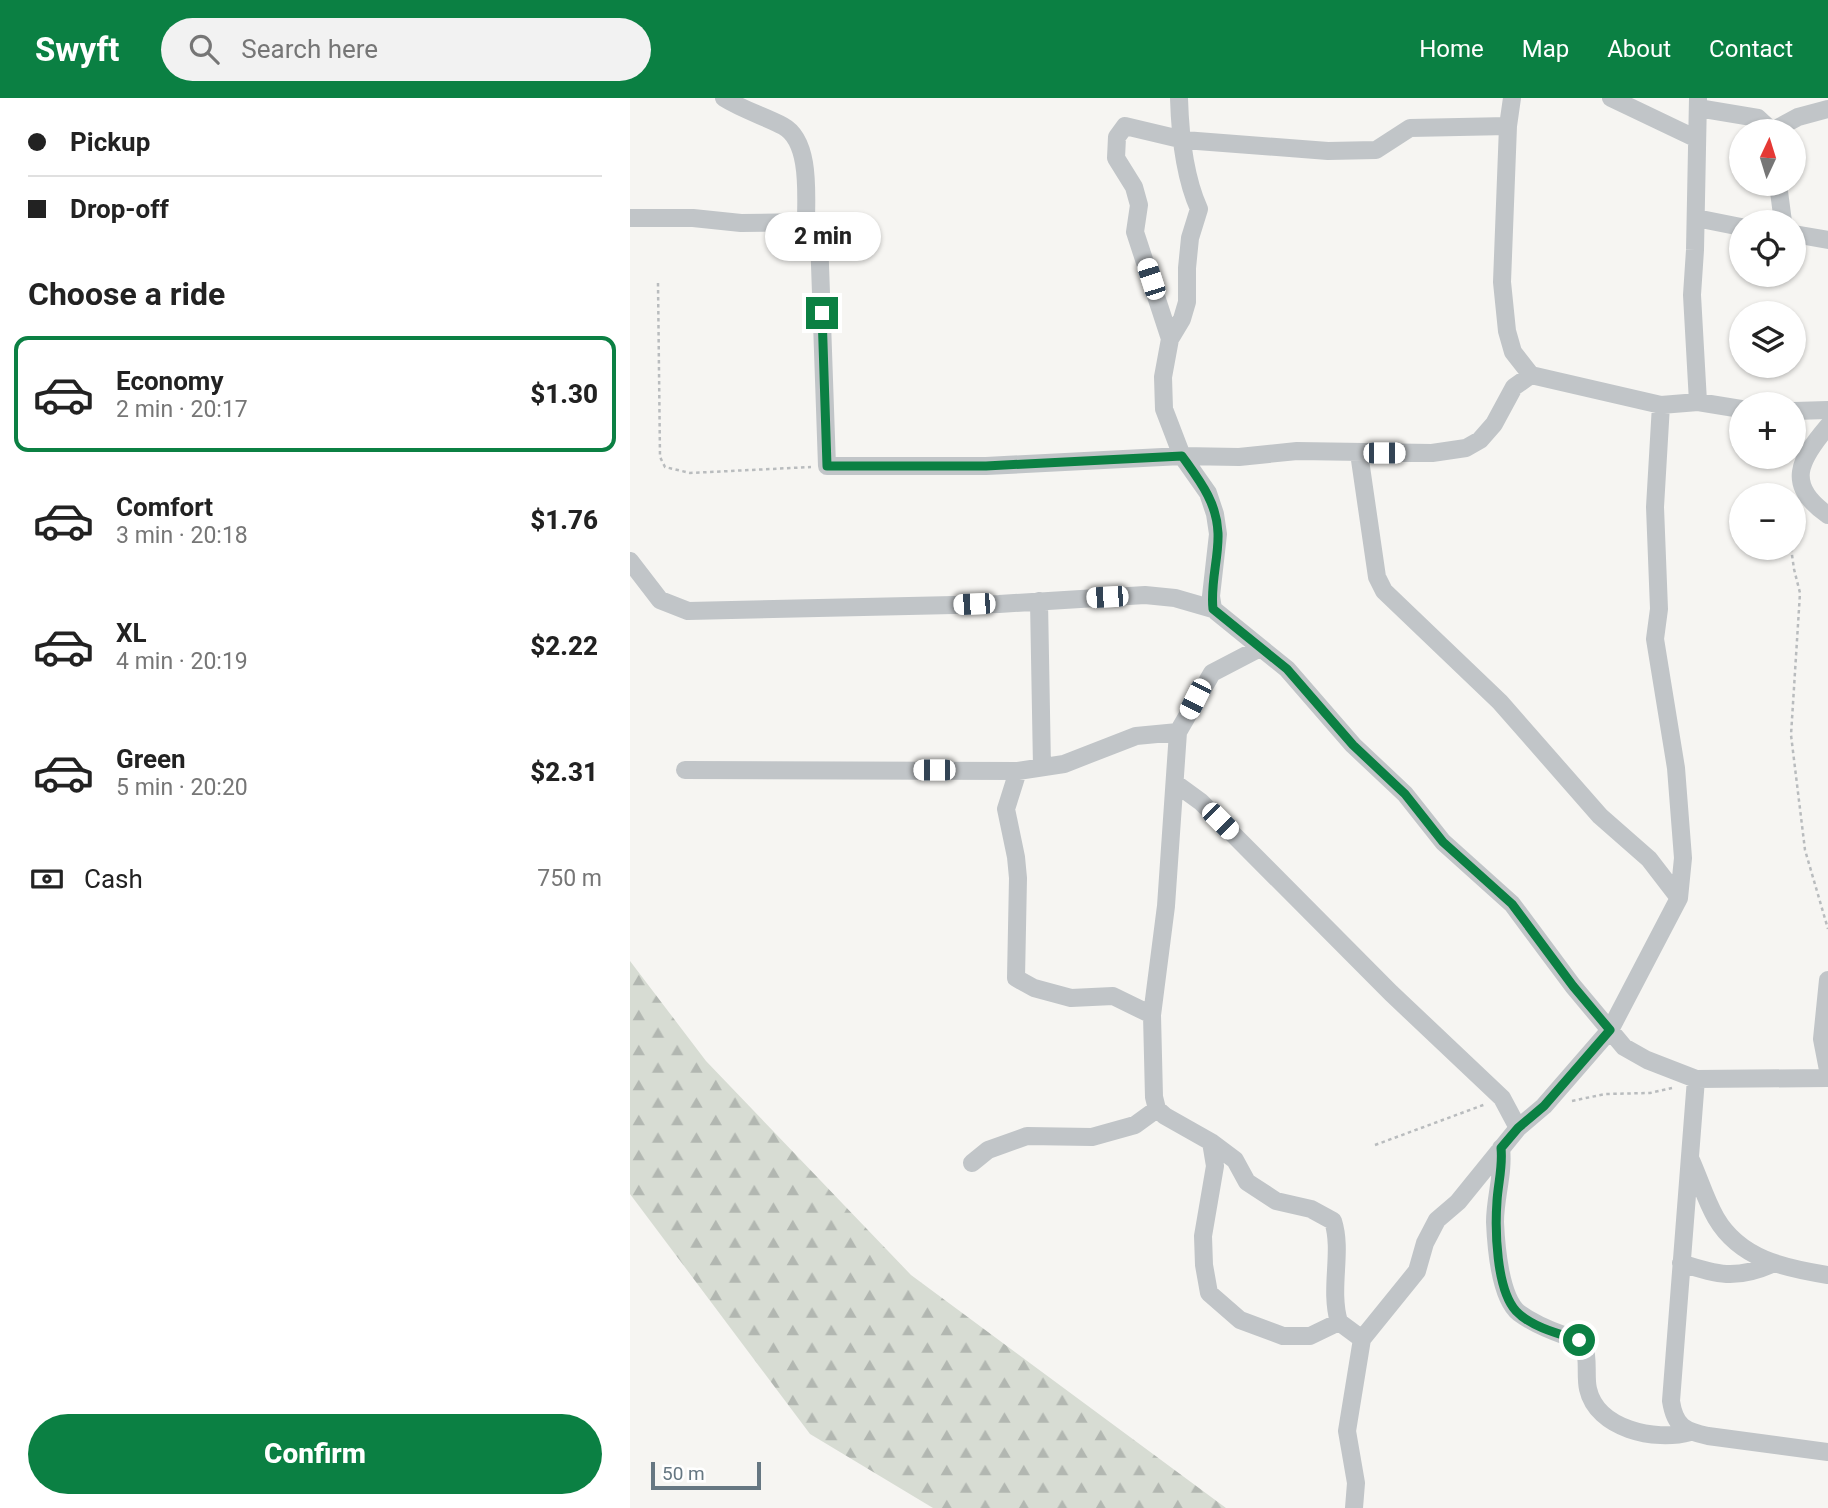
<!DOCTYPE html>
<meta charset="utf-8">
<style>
:root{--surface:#fff;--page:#f2f2f2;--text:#222;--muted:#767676;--line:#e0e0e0;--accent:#0b8043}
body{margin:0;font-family:Roboto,sans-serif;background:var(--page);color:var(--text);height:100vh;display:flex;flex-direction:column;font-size:26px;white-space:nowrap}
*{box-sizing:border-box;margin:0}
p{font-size:23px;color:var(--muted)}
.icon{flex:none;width:38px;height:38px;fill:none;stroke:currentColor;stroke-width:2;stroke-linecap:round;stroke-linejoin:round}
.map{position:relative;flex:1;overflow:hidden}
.panel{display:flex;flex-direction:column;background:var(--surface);width:630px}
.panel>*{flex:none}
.top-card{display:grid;align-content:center;height:154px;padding:0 28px;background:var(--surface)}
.needle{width:46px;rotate:4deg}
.buttons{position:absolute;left:1099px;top:21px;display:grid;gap:14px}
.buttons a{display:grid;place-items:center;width:77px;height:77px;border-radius:50%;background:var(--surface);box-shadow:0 2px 5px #0004;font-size:35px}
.scale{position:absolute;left:21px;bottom:18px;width:110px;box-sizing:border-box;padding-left:7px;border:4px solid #667782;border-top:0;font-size:19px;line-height:24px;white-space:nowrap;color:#667782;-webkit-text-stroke:5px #fff;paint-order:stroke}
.end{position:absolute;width:32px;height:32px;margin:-16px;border:9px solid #0b8043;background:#fff;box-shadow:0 0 0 4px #fff}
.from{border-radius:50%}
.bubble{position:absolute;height:49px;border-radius:24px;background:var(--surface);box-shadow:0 2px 5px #0004;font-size:23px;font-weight:800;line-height:49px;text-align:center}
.car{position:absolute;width:21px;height:42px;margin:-21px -10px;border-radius:9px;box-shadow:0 0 5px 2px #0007;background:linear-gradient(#fff 24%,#345 0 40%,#fff 0 76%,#345 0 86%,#fff 0)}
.top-card b{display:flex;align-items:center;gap:24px;height:66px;font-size:26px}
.top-card b+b{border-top:2px solid var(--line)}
.top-card i{width:18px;height:18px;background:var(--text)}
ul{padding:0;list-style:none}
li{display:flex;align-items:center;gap:21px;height:116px;margin:0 14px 10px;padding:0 14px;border:4px solid transparent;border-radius:14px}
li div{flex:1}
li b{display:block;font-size:26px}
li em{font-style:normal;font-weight:800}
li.active{border-color:var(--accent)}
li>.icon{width:63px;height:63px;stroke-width:1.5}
h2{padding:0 28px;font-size:32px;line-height:84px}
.pay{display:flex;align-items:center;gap:18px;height:77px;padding:0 28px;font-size:26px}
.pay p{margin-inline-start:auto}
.cta{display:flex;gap:14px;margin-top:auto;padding:14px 28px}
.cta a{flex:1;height:80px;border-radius:42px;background:var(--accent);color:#fff;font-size:28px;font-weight:800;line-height:80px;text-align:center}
header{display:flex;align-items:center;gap:42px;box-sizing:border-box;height:98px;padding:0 35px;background:var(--accent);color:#fff}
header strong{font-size:33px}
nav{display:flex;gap:38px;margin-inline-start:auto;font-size:24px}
.search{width:490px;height:63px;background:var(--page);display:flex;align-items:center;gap:18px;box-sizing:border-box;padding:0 24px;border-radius:38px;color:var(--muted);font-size:26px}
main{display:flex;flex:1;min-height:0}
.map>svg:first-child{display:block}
.forest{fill:url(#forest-firs)}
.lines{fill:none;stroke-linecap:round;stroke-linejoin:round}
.path{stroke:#b9bcbe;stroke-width:2.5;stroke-dasharray:3.5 3.5;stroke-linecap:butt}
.minor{stroke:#c1c5c8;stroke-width:18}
.route{stroke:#0b8043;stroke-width:9}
</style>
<header>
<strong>Swyft</strong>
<div class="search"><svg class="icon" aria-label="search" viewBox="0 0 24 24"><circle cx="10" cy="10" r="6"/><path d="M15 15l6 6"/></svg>Search here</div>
<nav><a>Home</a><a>Map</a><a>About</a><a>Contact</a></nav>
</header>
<main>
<section class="panel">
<div class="top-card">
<b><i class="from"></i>Pickup</b>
<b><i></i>Drop-off</b>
</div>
<h2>Choose a ride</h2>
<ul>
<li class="active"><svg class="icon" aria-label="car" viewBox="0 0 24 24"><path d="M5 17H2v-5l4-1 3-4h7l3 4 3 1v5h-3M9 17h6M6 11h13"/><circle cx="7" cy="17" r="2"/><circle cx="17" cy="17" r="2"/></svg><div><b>Economy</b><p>2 min · 20:17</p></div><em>$1.30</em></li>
<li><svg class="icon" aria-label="car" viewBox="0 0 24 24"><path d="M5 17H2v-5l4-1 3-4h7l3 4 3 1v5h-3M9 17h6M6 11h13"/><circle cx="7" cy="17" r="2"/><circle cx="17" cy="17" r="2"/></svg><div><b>Comfort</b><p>3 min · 20:18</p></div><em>$1.76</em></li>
<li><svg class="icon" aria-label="car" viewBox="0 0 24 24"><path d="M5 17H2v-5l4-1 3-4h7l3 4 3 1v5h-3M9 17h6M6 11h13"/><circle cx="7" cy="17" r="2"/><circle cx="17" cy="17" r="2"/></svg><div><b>XL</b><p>4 min · 20:19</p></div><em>$2.22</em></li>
<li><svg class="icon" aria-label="car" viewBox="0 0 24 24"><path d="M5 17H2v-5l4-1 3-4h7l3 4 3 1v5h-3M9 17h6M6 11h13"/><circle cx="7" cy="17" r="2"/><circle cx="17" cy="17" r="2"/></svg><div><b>Green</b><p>5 min · 20:20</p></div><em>$2.31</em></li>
</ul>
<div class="pay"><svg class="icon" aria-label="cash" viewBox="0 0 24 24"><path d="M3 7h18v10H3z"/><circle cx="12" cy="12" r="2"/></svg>Cash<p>750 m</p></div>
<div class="cta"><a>Confirm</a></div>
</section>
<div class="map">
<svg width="1198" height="1410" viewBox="0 0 1198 1410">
<defs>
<pattern id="forest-firs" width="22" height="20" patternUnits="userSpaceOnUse" patternTransform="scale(1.75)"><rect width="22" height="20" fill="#d7dcd3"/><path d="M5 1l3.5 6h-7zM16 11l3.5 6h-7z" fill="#b2b7b1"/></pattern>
</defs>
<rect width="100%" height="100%" fill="#f6f5f2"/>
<!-- forest -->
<path class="forest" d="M 0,863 L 76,963 L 281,1177 L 596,1410 L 303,1410 L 180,1336 L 0,1096 Z"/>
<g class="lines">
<!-- path -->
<path class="path" d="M 28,185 L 30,359 L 35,369 L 60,375 L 181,369
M 1164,423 L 1167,409
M 1161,450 L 1164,471 L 1170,495 L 1161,637 L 1175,752 L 1198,831
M 942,1003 L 975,996 L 1020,995 L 1042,990
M 745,1047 L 856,1006"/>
<!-- minor -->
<path class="minor" d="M 94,0 C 113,12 134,18 153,28 C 181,43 176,98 176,124
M 882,0 L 878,28 L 872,184 L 877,233 L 883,254 L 901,277 L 1031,307 L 1068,304 L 1111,311
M 981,0 L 1067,41
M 1068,0 L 1065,152 L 1062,197 L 1068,304
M 1068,10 L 1128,20 L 1142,33
M 878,28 L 780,30 L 746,52 L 698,53 L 554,42 L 495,28 L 487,39 L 486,60 L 504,89 L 509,107 L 505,134 L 540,241 L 533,279 L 534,311 L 552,358 L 578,395 L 585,416 L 588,436 L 581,498 L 583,511 L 657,571 L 723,647 L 775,696 L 813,744 L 882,806 L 943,888 L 994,949 L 1017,962 L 1066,981 L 1198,980
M 1142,33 L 1168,19 L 1198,11
M 1148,86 L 1153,124
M 0,120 L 63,120 L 111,125 L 176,124 L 189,138 L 197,368 L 356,368 L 552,358 L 609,359 L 667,353 L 802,355 L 836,350 L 850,342 L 864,326 L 884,289 L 901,277
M 1066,120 L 1111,129
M 1164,136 L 1198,142
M 540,241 L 552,221 L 557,204 L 557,170 L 560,140 L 569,111 C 555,80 550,35 549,0
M 1164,313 L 1198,312
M 1198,328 C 1170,361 1154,387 1198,417
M 729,355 L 747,479 L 754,493 L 870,604 L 970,718 L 1019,761 L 1049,800
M 0,463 L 30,502 L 58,513 L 369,506 L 515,497 L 545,500 L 583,511
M 409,503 L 412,669
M 630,550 L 582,575 L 548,634 L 536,808 L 522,917 L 524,999 L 527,1011 L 535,1018 L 581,1044 L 585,1068 L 573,1138 L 574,1167 L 579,1195 L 610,1222 L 653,1238 L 680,1238 L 709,1224 L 732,1241
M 55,672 L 388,673 L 434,666 L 506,638 L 548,634
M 388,673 L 376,711 L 386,759 L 388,780 L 386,880 L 404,890 L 441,900 L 483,898 L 522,917
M 545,685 L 571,704 L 761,895 L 872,1000 L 888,1030
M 1198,882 L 1192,941 L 1198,972
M 1066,981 L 1041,1303 C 1045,1329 1055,1333 1078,1338 L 1198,1354
M 581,1044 L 605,1062 L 617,1084 L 646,1103 L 681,1111 L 703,1123 C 713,1154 699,1190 709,1224
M 871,1050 C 874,1075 865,1099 865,1124 C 866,1147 870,1200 889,1215 C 904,1226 919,1232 936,1238 C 943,1240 952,1241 954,1248 C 959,1261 955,1278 958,1291 C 967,1331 1025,1344 1060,1334
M 1060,1060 C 1069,1079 1075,1101 1086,1120 C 1110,1161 1154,1170 1198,1177
M 342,1065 L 358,1052 L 397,1038 L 462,1039 L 505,1027 L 527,1011
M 1051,1165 C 1087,1177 1106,1182 1142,1166
M 724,1410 L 726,1385 L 717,1333 L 732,1241 L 787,1173 L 795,1145 L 807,1122 L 828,1104 L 888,1030 L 914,1008 L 980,932 L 1049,800 L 1053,760 L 1046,670 L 1025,541 L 1029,511 L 1025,409 L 1031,307"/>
</g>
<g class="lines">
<!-- route -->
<path class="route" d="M 192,215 L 197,368 L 356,368 L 552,358 C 569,382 587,404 588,435 C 589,460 580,485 583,511 L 657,571 L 723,647 L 775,696 L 813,744 L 882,806 L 943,888 L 980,932 L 914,1008 L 888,1030 L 871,1050 C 873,1069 868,1085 867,1103 C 865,1131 866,1191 886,1213 C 901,1229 929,1236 949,1242"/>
</g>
</svg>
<div class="buttons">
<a><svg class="needle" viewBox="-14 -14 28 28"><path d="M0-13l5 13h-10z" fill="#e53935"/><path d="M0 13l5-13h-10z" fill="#767676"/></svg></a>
<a><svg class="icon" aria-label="locate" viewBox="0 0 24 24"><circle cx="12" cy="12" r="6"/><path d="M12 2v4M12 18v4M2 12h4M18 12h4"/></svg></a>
<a><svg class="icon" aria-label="layers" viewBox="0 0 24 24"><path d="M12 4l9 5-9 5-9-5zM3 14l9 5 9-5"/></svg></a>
<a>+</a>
<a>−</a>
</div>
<div class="scale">50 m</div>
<i class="end from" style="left:949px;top:1242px"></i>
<i class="end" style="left:192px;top:215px"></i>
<div class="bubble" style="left:135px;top:114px;width:116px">2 min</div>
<i class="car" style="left:521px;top:181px;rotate:342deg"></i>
<i class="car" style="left:754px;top:355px;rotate:90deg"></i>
<i class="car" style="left:477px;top:499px;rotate:267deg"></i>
<i class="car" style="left:344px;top:506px;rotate:268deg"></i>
<i class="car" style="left:565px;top:601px;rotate:207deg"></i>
<i class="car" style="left:304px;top:672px;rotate:270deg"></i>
<i class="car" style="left:590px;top:723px;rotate:135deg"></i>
</div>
</main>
